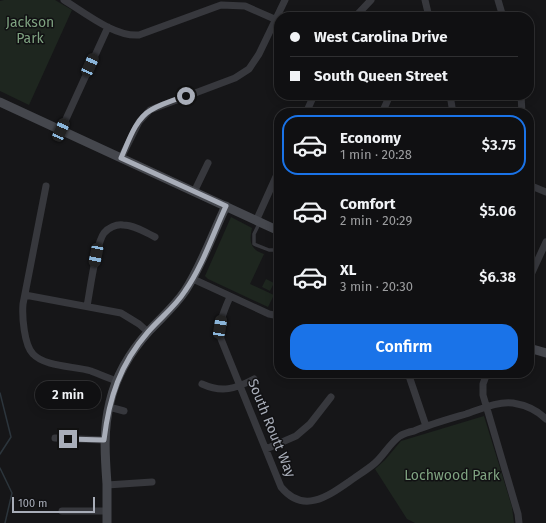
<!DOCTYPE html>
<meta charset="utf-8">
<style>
:root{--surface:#101012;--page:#19191b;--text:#f1f3f6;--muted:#9c9d9f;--line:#303032;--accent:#1a73e8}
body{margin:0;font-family:"Fira Sans",sans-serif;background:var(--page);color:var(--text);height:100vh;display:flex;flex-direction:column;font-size:15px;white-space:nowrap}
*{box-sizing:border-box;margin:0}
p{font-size:13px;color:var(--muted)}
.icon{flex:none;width:22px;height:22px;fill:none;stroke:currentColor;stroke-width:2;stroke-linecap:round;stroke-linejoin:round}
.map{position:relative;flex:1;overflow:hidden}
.panel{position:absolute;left:274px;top:108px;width:260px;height:270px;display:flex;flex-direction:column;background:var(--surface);border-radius:16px;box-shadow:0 2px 10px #0003,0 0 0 1px var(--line)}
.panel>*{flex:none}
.banner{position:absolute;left:274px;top:12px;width:260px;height:88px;border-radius:16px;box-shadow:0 2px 10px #0003,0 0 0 1px var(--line);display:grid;align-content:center;height:88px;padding:0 16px;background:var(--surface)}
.scale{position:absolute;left:12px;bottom:10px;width:83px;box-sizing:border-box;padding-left:4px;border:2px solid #a8adb8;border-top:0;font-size:11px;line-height:14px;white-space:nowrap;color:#a8adb8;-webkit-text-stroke:3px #111113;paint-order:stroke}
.end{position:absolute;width:18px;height:18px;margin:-9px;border:5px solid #a8adb8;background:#111;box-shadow:0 0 0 2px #111}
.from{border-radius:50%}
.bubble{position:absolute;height:28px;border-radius:14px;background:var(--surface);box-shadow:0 2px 10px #0003,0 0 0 1px var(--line);font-size:13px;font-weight:600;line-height:28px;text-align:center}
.car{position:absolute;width:12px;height:24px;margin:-12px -6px;border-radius:5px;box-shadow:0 0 3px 1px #0007;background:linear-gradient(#222 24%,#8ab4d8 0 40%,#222 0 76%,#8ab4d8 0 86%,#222 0)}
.banner b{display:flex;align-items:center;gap:14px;height:38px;font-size:15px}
.banner b+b{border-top:1px solid var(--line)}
.banner i{width:10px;height:10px;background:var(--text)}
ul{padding:7px 0 0;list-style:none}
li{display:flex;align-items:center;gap:12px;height:60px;margin:0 8px 6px;padding:0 8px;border:2px solid transparent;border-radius:16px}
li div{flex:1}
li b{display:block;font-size:15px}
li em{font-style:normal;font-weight:600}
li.on{border-color:var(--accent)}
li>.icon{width:36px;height:36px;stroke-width:1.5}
.button{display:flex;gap:8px;margin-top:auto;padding:8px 16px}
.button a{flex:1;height:46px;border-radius:16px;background:var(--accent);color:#fff;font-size:16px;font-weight:600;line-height:46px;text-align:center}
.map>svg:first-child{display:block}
.green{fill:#1e261f}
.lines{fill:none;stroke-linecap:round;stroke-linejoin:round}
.stream{stroke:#2c353c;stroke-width:1.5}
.lane{stroke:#37383d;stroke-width:3.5}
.street{stroke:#37383d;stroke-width:7}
.secondary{stroke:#45474d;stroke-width:9}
.route{stroke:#a8adb8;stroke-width:5}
.labels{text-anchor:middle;stroke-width:3;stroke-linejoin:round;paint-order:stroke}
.park-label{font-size:14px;fill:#7fa381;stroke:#111113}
.street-label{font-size:14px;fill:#a8adb8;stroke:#111113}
</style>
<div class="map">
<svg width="546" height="523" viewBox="0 0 546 523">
<rect width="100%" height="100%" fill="#161618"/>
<!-- green -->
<path class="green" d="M 4,0 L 55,0 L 72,10 L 29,105 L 0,91 L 0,1 Z
M 231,217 L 252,228 C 249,242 250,249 264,254 L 250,284 L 274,295 L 268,307 L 208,279 L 205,276 Z
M 266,279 L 274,283 L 270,291 L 262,287 Z
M 484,416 L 512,507 L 514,523 L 415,523 L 407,519 L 375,469 L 385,460 L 401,441 Z"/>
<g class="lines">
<!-- stream -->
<path class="stream" d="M 0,393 L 11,437 L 0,454
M 0,468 L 12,493 L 5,523"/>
<!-- lane -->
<path class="lane" d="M 260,222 L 254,234 L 254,244 L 269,250 L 279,250"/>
<!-- street -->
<path class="street" d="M 64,0 C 85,13 115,37 139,35 L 221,5 L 245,6 L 279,21
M 425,0 L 429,17
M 498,0 L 503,17
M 355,17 L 371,0
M 450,95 L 453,113
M 521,95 L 522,113
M 306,113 L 314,95
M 382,113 L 390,95
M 61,130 L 108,27
M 121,158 L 139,122 L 150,110 L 235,78 L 249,69 L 259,54 L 285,0
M 529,185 L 546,192
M 46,186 L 23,304 C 22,316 24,345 33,354 C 45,367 74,366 91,371 C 99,374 108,378 117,381
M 194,192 L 208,163
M 256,221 L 279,170
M 193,279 L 269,314 L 279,316
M 529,279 L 546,242
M 25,295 L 121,313 L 139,324 L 148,332
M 230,297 C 223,313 219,321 221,339 L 281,487 C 303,514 327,497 350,481 C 358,475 367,470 375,463 C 384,455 390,443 400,436 C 403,434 409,432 414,431 C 431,424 449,419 466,414 C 481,409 498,401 513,403 C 525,405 538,411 546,419
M 87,306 C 90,291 96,243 104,233 C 108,228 116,224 123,225 C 134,225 145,232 155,237
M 408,373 L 426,426
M 487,373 L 483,384 L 483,395 L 518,514 L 519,523
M 202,384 C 222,393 235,389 254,379
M 109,407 L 124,411
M 55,438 L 104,440
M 266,449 L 296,436 L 310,424 L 331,397
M 107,485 L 152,482
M 62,511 L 107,511"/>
<!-- secondary -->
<path class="secondary" d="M 0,102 L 279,231
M 529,348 L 546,353
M 107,523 C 107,510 107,497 107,484 C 105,456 103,430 110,402 C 116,376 131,351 149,331 C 161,318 175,306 185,291 C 201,267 213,233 226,206"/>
</g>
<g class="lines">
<!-- route -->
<path class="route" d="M 68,439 L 104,440 C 109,398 120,364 148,332 C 160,318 175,307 185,291 C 202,267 213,234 226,206 L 121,158 C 128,143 135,119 151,110 C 161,104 174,100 186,96"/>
</g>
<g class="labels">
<!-- park labels -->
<g class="park-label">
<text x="30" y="27">Jackson<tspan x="30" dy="16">Park</tspan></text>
<text x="452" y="480">Lochwood Park</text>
</g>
<!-- street labels -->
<g class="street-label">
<text transform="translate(272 428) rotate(68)" y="5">South Routt Way</text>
</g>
</g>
</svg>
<div class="scale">100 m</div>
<i class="end from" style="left:186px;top:96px"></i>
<i class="end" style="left:68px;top:439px"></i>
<div class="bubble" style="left:35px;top:381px;width:66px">2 min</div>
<i class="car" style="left:90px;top:65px;rotate:24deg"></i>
<i class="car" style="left:61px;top:130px;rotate:24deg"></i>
<i class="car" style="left:96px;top:255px;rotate:191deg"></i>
<i class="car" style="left:220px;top:327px;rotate:9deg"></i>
<div class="banner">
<b><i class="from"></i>West Carolina Drive</b>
<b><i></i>South Queen Street</b>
</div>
<section class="panel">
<ul>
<li class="on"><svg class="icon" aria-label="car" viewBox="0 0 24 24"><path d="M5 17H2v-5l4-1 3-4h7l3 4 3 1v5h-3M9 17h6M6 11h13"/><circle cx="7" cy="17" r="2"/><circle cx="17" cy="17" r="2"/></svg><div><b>Economy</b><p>1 min · 20:28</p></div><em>$3.75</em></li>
<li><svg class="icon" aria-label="car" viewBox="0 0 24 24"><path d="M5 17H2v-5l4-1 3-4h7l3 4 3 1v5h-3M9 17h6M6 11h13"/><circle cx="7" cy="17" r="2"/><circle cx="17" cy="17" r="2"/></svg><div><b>Comfort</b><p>2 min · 20:29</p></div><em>$5.06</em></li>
<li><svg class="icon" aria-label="car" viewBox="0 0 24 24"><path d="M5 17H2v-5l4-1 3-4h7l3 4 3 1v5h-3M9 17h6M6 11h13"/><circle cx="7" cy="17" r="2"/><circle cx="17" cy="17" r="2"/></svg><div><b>XL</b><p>3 min · 20:30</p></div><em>$6.38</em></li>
</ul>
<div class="button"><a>Confirm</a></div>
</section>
</div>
